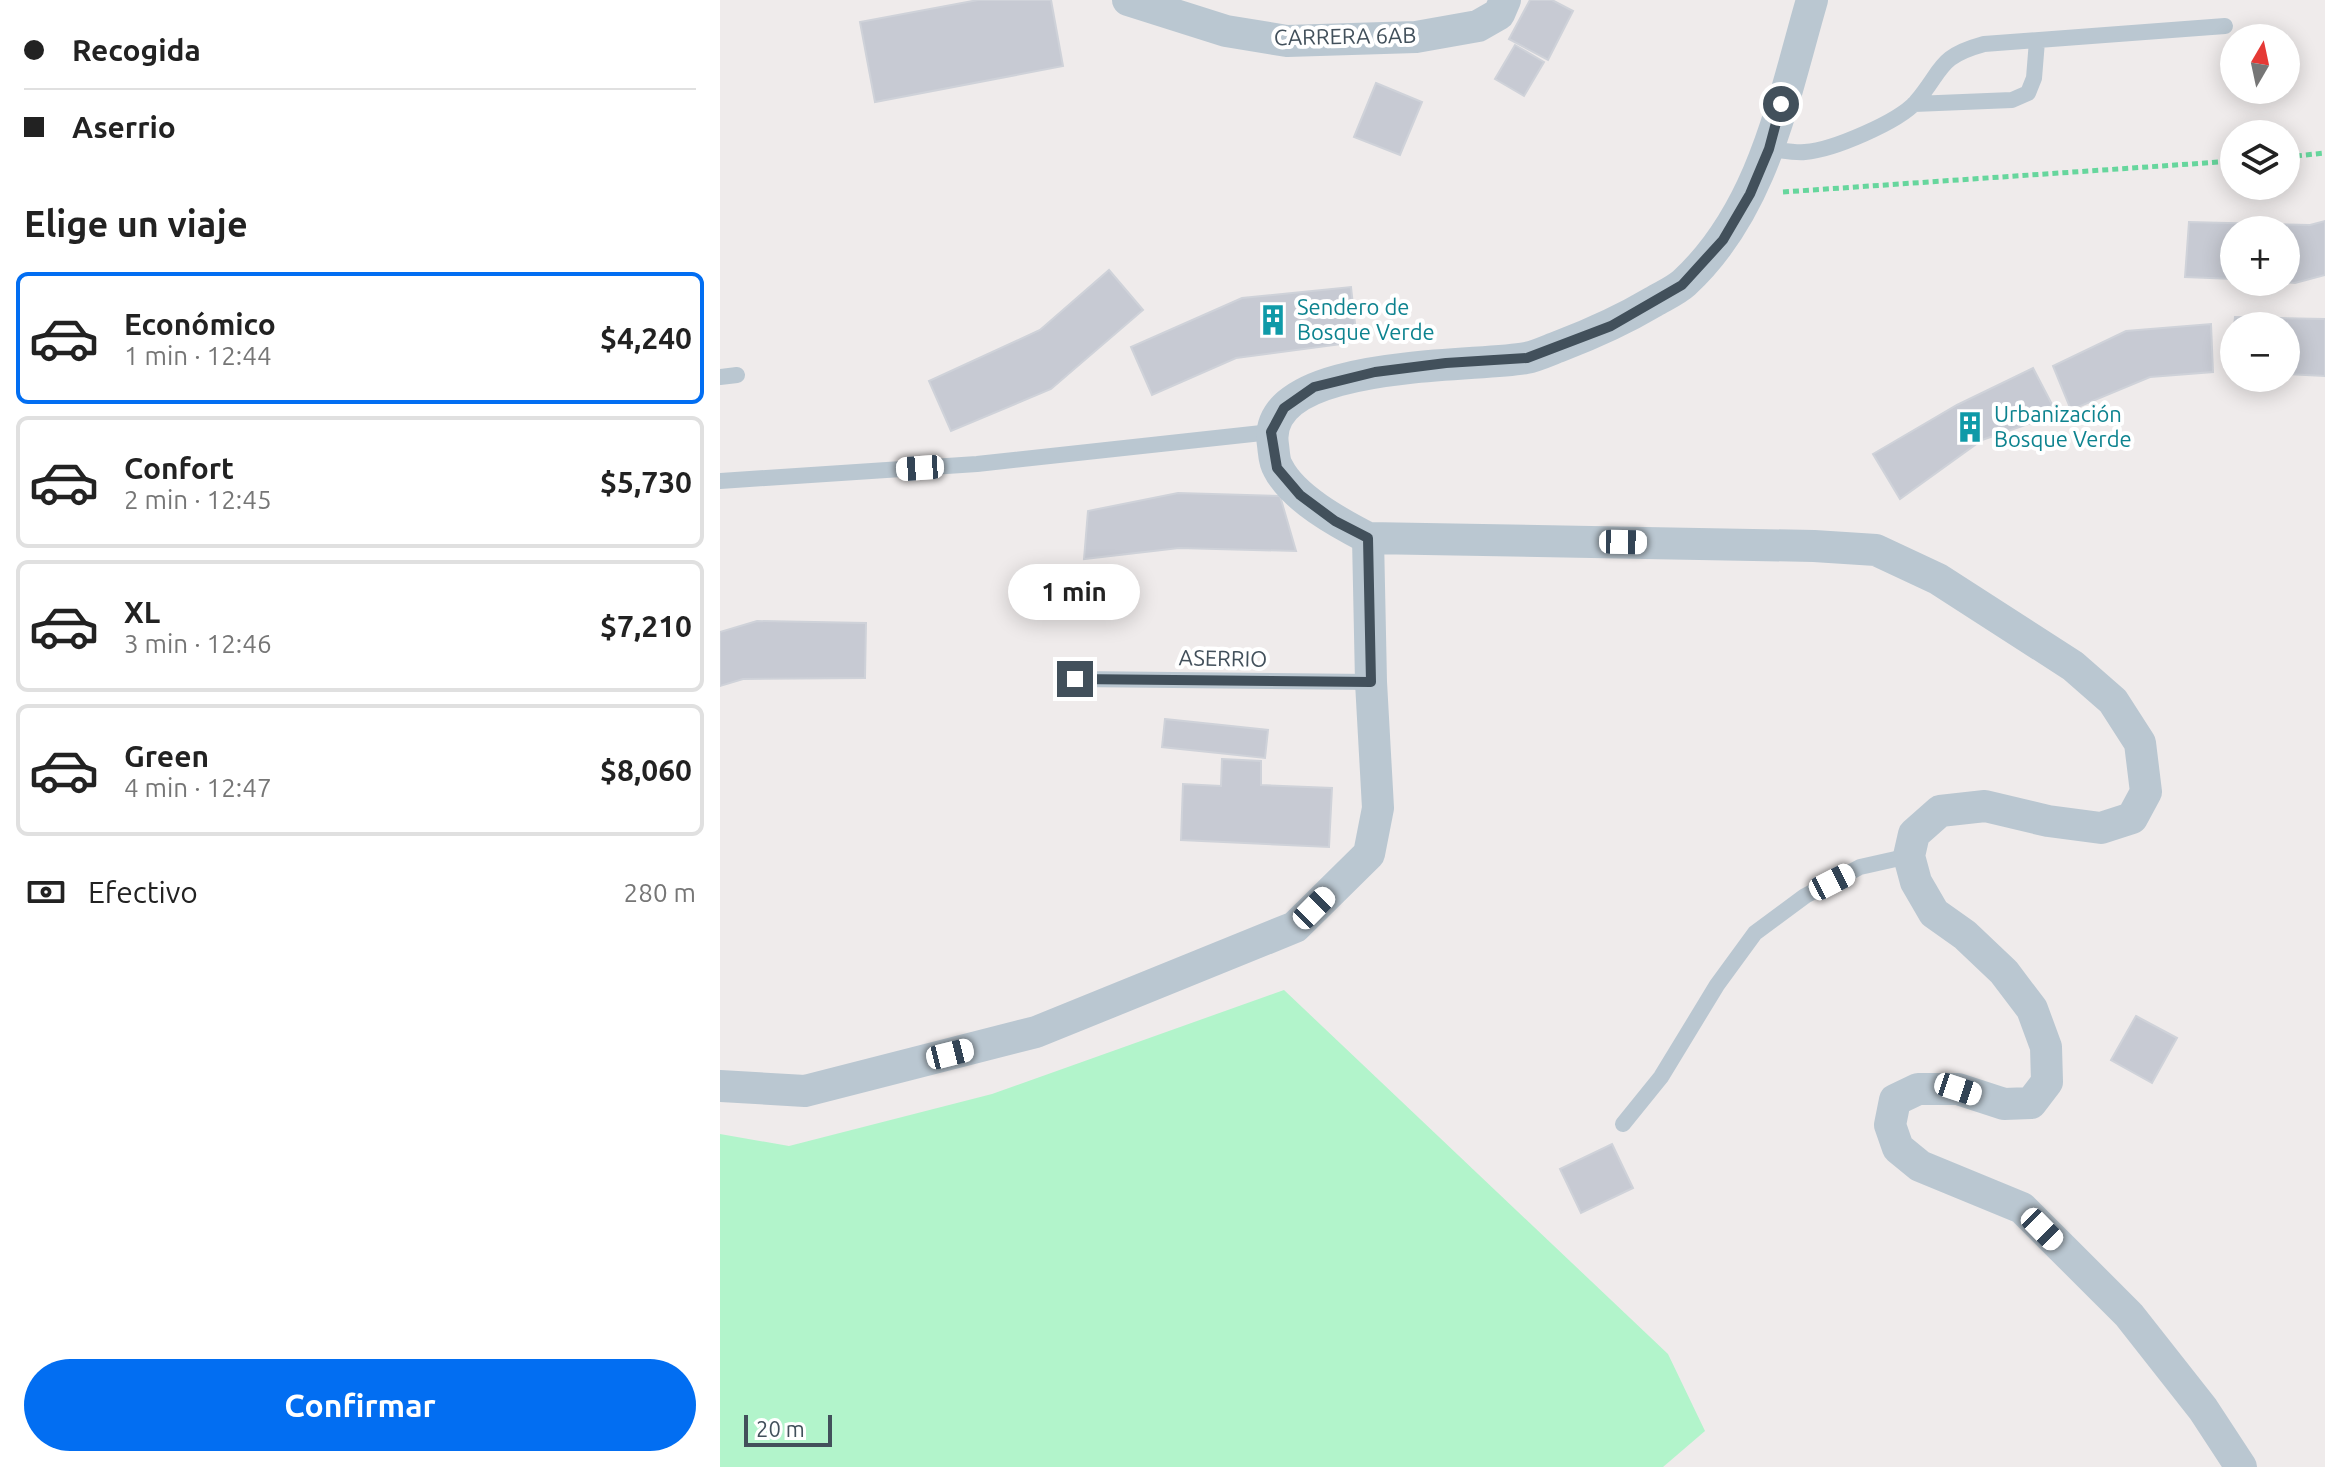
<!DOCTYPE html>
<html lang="es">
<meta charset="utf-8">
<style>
:root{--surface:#fff;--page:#f6f6f6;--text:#222;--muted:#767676;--line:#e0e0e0;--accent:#026ef2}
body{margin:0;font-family:Ubuntu,sans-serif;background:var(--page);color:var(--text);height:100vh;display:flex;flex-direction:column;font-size:30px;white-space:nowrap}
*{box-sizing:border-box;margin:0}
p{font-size:26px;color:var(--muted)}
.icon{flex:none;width:44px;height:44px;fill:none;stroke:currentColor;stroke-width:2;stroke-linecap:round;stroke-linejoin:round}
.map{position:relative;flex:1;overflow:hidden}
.details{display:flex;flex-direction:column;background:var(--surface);width:720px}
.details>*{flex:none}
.top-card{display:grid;align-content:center;height:176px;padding:0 24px;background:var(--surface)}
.needle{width:52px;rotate:9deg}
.controls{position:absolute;left:1500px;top:24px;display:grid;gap:16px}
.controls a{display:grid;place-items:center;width:80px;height:80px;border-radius:50%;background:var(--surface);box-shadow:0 4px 20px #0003;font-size:40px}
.scale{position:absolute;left:24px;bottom:20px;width:88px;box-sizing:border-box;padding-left:8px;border:4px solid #42505b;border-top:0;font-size:22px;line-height:28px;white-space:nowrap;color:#42505b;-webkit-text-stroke:6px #fff;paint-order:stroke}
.end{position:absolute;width:36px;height:36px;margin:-18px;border:10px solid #42505b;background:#fff;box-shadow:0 0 0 4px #fff}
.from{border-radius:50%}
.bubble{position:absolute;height:56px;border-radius:28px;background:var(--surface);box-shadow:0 4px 20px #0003;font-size:26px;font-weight:700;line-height:56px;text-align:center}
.car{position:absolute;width:24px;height:48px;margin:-24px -12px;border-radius:10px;box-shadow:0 0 6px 2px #0007;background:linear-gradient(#fff 24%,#345 0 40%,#fff 0 76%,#345 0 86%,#fff 0)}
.top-card b{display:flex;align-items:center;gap:28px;height:76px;font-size:30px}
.top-card b+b{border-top:2px solid var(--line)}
.top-card i{width:20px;height:20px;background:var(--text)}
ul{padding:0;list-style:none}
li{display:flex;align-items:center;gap:24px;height:132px;margin:0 16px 12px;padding:0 8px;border:4px solid var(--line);border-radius:12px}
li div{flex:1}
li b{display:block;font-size:30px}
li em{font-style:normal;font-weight:700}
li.selected{border-color:var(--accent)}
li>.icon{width:72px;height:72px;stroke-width:1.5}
h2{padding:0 24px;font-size:36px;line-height:96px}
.pay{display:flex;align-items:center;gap:20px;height:88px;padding:0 24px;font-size:30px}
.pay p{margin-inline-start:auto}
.cta{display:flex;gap:16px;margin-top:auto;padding:16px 24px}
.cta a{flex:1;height:92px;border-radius:48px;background:var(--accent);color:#fff;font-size:32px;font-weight:700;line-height:92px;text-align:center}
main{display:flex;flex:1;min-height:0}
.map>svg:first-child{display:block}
.green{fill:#b2f4cb}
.building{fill:#c7cad3;stroke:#cfd2d9;stroke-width:2}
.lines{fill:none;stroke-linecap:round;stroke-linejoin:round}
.path{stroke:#67d69d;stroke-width:5;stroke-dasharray:6 4;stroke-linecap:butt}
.lane{stroke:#bac7d1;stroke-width:16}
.street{stroke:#bac7d1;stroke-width:32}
.route{stroke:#42505b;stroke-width:10}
.labels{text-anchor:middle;stroke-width:8;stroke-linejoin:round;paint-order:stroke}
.street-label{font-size:22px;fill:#42505b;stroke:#fff}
.culture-label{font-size:22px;fill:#0d838f;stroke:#fff;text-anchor:start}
</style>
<main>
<section class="details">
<div class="top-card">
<b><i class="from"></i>Recogida</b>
<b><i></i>Aserrio</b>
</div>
<h2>Elige un viaje</h2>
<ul>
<li class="selected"><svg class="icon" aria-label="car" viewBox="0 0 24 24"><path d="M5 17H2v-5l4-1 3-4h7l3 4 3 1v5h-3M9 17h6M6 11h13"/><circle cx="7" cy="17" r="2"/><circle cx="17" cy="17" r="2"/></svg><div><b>Económico</b><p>1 min · 12:44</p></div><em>$4,240</em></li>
<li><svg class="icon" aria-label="car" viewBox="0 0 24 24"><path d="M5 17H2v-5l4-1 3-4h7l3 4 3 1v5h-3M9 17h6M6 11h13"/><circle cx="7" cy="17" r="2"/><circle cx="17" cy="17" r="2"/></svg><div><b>Confort</b><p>2 min · 12:45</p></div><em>$5,730</em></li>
<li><svg class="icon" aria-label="car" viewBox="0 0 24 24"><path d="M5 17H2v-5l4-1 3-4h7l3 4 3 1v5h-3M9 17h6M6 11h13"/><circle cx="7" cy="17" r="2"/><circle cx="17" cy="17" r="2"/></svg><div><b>XL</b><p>3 min · 12:46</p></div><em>$7,210</em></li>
<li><svg class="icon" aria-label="car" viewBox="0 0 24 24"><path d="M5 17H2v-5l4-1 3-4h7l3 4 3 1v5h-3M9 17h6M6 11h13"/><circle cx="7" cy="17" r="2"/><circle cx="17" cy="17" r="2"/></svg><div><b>Green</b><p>4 min · 12:47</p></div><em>$8,060</em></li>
</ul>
<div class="pay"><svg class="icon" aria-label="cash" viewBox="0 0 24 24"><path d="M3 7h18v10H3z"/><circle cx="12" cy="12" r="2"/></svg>Efectivo<p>280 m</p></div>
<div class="cta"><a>Confirmar</a></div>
</section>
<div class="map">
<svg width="1605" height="1467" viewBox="0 0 1605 1467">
<rect width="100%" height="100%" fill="#efebeb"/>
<!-- green -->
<path class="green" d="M 564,990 L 948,1354 L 985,1431 L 943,1467 L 0,1467 L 0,1134 L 69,1146 L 272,1094 Z"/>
<!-- building -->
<path class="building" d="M 258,0 L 331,0 L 343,66 L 155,102 L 140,22 Z
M 810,0 L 832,0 L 853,11 L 828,60 L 789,39 Z
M 795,45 L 824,62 L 804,96 L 775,79 Z
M 656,83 L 702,102 L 680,155 L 634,137 Z
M 1605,221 L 1605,275 L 1575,283 L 1564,282 L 1566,230 L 1514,230 L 1514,279 L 1465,277 L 1469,222 L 1590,225 Z
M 389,270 L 423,310 L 331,389 L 231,431 L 209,381 L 320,330 Z
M 631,287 L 637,342 L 516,358 L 432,395 L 411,347 L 522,298 Z
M 1515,317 L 1605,319 L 1605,376 L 1566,374 L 1566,326 L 1514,326 Z
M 1491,324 L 1493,372 L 1430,377 L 1351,410 L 1333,366 L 1406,331 Z
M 1313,368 L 1337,414 L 1262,440 L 1180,499 L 1153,454 L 1237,405 Z
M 458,493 L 560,496 L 576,551 L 459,548 L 364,559 L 368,511 Z
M 37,621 L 146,623 L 145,678 L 23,679 L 0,686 L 0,632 Z
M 445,719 L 548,730 L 545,758 L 442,747 Z
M 502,759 L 541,761 L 541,785 L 612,788 L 609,847 L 461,840 L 463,784 L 501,786 Z
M 1416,1016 L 1457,1038 L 1432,1083 L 1391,1060 Z
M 892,1144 L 913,1188 L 861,1213 L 840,1169 Z"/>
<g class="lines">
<!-- path -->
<path class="path" d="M 1566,157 L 1605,153
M 1063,192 L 1514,161"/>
<!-- lane -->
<path class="lane" d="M 1194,104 L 1292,100 L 1308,93 L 1314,78 L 1317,41
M 1049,149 C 1060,150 1074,153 1085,152 C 1113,150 1178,122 1196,102 C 1224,69 1217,57 1264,44 L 1505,26
M 0,377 L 17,375
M 0,481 L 257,464 L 551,432
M 355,679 L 651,682
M 903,1124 L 941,1077 L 997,985 L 1035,933 L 1085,896 L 1140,867 L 1189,856"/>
<!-- street -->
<path class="street" d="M 408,0 L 506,31 L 567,41 L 696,37 L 758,26 L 779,14 L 785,0
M 1092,0 C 1063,100 1043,210 964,283 C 955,291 943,296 933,302 C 901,321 874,333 840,346 C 829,350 817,356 806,358 C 754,368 539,358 553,445 C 554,452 554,462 558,468 C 573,498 619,523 648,538 L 1094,546 L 1156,550 L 1218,579 L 1353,666 L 1393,701 L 1420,743 L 1426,792 L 1412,818 L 1381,828 L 1328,821 L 1265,806 L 1220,811 L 1194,834 L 1189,856 L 1196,882 L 1214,913 L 1245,935 L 1284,972 L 1312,1009 L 1326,1047 L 1327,1082 L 1311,1103 L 1284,1104 L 1238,1089 L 1198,1089 L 1175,1100 L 1170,1125 L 1178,1148 L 1200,1166 L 1302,1208 L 1409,1315 L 1483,1409 L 1521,1467
M 0,1086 L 85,1091 L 316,1032 L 575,927 L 649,854 L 658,808 L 651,682 L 648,538"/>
</g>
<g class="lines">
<!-- route -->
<path class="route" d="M 355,679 L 651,682 L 648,538 L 615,521 L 580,495 L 557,468 L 551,432 L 564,408 L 594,387 L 655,372 L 726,363 L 807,358 L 891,326 L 962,285 L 1003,240 L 1030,194 L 1049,149 L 1061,104"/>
</g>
<!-- icons -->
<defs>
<symbol id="building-bare" viewBox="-9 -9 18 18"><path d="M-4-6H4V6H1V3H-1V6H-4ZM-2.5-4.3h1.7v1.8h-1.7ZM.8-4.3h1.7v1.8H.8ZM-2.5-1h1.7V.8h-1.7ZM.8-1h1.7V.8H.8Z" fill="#0f9aa8" stroke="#fff" stroke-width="2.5" paint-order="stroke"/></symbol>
</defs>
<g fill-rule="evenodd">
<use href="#building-bare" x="531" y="298" width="44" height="44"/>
<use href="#building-bare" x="1228" y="405" width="44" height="44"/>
</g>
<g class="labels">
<!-- street labels -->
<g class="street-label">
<text transform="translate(625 36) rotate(-1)" y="8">CARRERA 6AB</text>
<text transform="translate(503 658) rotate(1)" y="8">ASERRIO</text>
</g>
<!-- culture labels -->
<g class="culture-label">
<text x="577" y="315">Sendero de<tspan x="577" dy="25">Bosque Verde</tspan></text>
<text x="1274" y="422">Urbanización<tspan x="1274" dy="25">Bosque Verde</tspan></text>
</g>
</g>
</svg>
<div class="controls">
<a><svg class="needle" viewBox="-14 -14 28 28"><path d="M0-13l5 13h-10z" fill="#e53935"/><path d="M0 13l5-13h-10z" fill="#767676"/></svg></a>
<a><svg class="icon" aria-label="layers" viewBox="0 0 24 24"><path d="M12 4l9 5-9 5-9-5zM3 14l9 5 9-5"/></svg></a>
<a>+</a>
<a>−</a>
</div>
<div class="scale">20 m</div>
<i class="end from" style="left:1061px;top:104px"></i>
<i class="end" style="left:355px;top:679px"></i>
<div class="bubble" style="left:288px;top:564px;width:132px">1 min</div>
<i class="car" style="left:200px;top:468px;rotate:266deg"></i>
<i class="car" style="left:903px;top:542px;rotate:91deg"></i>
<i class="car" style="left:1112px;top:882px;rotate:63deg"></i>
<i class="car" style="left:594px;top:908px;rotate:45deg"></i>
<i class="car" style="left:230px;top:1054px;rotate:76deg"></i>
<i class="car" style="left:1238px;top:1089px;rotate:108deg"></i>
<i class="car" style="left:1322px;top:1229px;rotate:135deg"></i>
</div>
</main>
